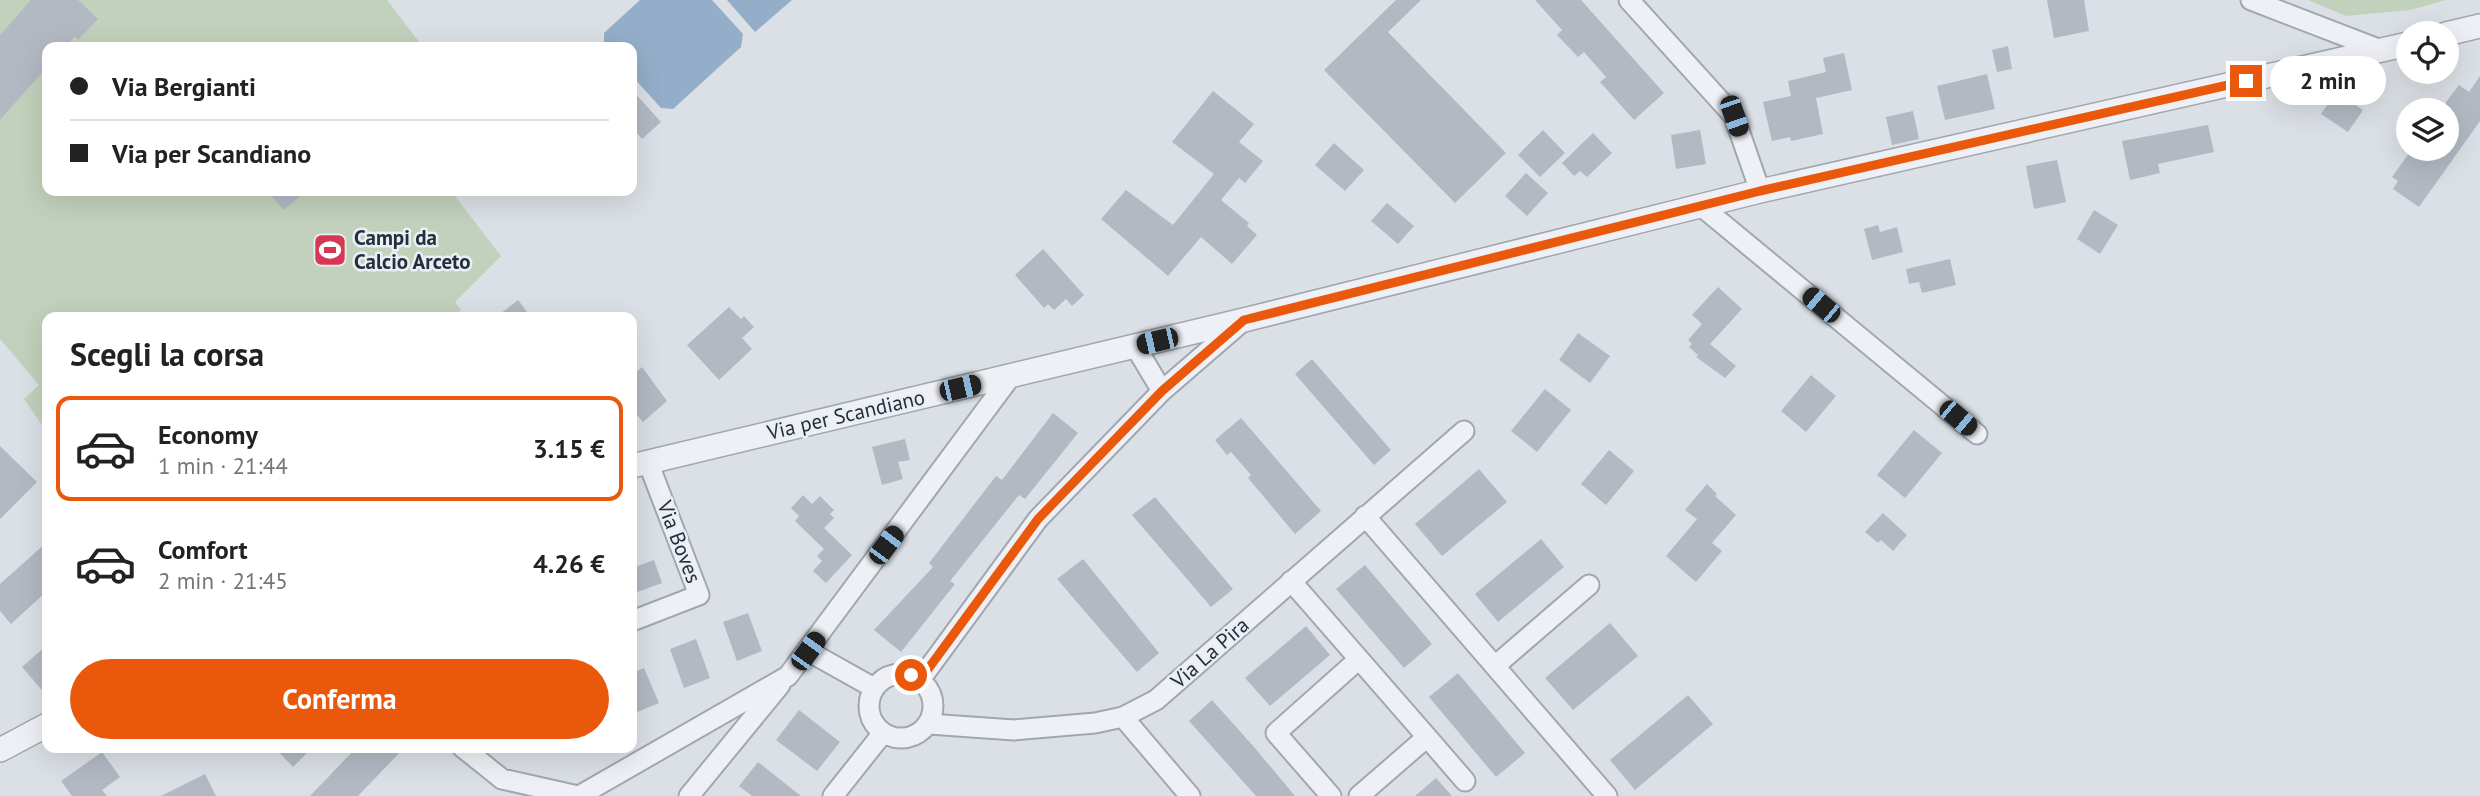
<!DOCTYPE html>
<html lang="it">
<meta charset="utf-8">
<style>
:root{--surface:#fff;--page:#f2f2f2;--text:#222;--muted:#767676;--line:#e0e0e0;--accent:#ea580c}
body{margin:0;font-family:"PT Sans",sans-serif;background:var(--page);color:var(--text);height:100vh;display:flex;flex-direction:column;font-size:26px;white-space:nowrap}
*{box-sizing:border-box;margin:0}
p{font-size:23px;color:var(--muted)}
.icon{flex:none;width:38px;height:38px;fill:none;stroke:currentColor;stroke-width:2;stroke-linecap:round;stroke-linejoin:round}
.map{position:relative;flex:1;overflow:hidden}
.drawer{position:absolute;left:42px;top:312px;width:595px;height:441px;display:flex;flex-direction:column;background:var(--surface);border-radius:14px;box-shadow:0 7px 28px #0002}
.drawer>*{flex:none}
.hud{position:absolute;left:42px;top:42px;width:595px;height:154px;border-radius:14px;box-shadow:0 7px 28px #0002;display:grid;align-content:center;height:154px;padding:0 28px;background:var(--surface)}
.tools{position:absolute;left:2396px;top:21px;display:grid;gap:14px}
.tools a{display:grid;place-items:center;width:63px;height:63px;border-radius:50%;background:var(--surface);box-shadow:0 7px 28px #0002;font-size:35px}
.end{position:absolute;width:32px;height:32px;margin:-16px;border:9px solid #ea580c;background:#fff;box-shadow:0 0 0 4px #fff}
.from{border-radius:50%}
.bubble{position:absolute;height:49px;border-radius:24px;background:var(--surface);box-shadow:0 7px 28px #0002;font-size:23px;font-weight:700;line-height:49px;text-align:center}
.car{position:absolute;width:21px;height:42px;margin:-21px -10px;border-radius:9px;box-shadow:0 0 5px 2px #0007;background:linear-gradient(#222 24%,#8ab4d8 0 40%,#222 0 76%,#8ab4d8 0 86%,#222 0)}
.hud b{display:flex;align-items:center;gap:24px;height:66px;font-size:26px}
.hud b+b{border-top:2px solid var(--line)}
.hud i{width:18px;height:18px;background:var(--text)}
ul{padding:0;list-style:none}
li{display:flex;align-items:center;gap:21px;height:105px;margin:0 14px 10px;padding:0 14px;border:4px solid transparent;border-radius:14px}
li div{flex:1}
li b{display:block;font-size:26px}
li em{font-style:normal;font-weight:700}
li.selected{border-color:var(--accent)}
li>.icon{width:63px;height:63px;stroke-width:1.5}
h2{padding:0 28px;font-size:32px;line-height:84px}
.primary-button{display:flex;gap:14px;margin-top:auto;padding:14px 28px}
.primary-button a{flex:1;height:80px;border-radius:42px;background:var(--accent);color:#fff;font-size:28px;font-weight:700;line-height:80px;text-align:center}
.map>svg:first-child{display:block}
.green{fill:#c2d1bc}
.water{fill:#94aec9}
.building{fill:#b2b9c3}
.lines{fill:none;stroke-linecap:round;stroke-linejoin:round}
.minor-casing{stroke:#a1a7b0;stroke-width:23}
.tertiary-casing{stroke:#a1a7b0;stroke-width:26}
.minor{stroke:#eef0f5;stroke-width:19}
.tertiary{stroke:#eef0f5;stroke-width:23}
.route{stroke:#ea580c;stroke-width:9}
.labels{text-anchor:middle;stroke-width:5;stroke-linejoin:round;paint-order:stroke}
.poi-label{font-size:21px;font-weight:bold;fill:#252e3d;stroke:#eaeff4;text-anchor:start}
.street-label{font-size:21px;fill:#252e3d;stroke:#eaeff4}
</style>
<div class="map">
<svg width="2480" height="796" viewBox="0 0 2480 796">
<rect width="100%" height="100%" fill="#dbe0e6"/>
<!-- green -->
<path class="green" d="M 0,0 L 387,0 L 423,47 L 47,47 L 47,191 L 451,191 L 501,256 L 455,302 L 461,310 L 453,317 L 47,317 L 47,432 L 24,399 L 39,385 L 0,339 Z
M 2308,0 L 2446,0 L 2410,10 L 2346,16 Z"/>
<!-- water -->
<path class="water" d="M 640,0 L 712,0 L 743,34 L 741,47 L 673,109 L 661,108 L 632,76 L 632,47 L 604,46 L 604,33 Z
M 727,0 L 792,0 L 755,32 Z"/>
<!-- building -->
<path class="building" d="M 31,0 L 78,0 L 98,19 L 78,40 L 75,36 L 66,47 L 47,47 L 47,67 L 0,120 L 0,35 Z
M 1396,0 L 1421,0 L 1388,32 L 1506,153 L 1455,203 L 1324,70 Z
M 1535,0 L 1581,0 L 1664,93 L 1634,120 L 1600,82 L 1606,77 L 1584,52 L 1578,57 L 1557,35 L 1562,30 Z
M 2047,0 L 2084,0 L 2089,31 L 2054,38 Z
M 2008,46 L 2012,69 L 1997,72 L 1992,50 Z
M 1844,53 L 1852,90 L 1816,98 L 1823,134 L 1791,141 L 1790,137 L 1772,141 L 1763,102 L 1791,96 L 1788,81 L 1826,72 L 1823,58 Z
M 1987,74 L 1995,109 L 1945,120 L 1937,86 Z
M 2480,76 L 2480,121 L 2419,207 L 2393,189 L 2398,181 L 2392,177 L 2412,149 L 2446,149 L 2446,102 L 2459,85 L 2469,92 Z
M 632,90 L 661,122 L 642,139 L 632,127 Z
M 1213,91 L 1254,124 L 1239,142 L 1263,161 L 1245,183 L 1239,178 L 1221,200 L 1249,223 L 1247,226 L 1257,235 L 1232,264 L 1201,237 L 1168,276 L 1101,219 L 1126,190 L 1173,225 L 1214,174 L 1172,142 Z
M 2336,92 L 2363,110 L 2348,132 L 2321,114 Z
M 1913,111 L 1919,139 L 1892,145 L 1886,117 Z
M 2208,125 L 2214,152 L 2158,164 L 2160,173 L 2130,180 L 2122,141 Z
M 1543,130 L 1565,153 L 1540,177 L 1518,155 Z
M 1700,130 L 1706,164 L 1676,169 L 1671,135 Z
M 1593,133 L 1612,153 L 1587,177 L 1580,171 L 1574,176 L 1562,163 Z
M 1334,143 L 1364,170 L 1345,191 L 1315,165 Z
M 2057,160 L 2066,202 L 2034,209 L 2026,166 Z
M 1526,173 L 1548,193 L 1527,216 L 1505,196 Z
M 267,191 L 306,191 L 284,210 Z
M 1387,203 L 1414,226 L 1398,244 L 1371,221 Z
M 2094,210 L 2118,225 L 2100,254 L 2077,239 Z
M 1878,225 L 1880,232 L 1897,227 L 1903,252 L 1872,260 L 1864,229 Z
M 1043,249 L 1084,295 L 1072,306 L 1066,299 L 1054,310 L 1048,304 L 1044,308 L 1015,275 Z
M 1950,259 L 1956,285 L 1922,293 L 1919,282 L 1909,284 L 1906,269 Z
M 1718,287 L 1742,309 L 1710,344 L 1736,366 L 1725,378 L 1696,357 L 1698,355 L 1689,347 L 1692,344 L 1688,340 L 1702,324 L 1692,315 Z
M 518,300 L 531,317 L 496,317 Z
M 729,307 L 741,319 L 744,316 L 754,327 L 742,338 L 752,349 L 719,380 L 687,345 Z
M 1578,333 L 1610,356 L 1590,383 L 1559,360 Z
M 1312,359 L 1391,450 L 1374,465 L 1295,374 Z
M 642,367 L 667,401 L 643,422 L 632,409 L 632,376 Z
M 1811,375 L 1836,396 L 1806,432 L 1781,411 Z
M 1545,389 L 1571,410 L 1537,452 L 1511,431 Z
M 1053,413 L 1078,433 L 1025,499 L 1019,495 L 950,581 L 955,584 L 901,652 L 874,630 L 933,567 L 929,563 L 996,476 L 1002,480 Z
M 1241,418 L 1321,511 L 1295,534 L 1248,478 L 1251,475 L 1231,452 L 1227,455 L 1215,440 Z
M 1914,430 L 1942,453 L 1905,498 L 1877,475 Z
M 905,439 L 910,460 L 898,462 L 903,479 L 882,485 L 872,447 Z
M 0,446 L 37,482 L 0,519 Z
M 1609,450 L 1634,471 L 1606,505 L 1581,484 Z
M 1479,469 L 1507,502 L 1442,556 L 1415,524 Z
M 1707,484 L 1717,494 L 1715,496 L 1736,515 L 1712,543 L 1722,551 L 1696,582 L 1666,556 L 1697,519 L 1685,510 Z
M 803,495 L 812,504 L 820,496 L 834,510 L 830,514 L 834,518 L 824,528 L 852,555 L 826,583 L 813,571 L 822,561 L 817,556 L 824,549 L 795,521 L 799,516 L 791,508 Z
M 1155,497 L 1233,589 L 1211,607 L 1132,515 Z
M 1883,513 L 1907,535 L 1893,551 L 1881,540 L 1878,543 L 1865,532 Z
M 1541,539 L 1564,567 L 1498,622 L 1475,594 Z
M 47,542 L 47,591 L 11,624 L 0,611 L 0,584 Z
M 1083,559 L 1159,653 L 1137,672 L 1057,579 Z
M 654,560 L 662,583 L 632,594 L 632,568 Z
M 1365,565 L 1432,644 L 1404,668 L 1336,589 Z
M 748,613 L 762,651 L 737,661 L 723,622 Z
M 1610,623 L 1638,656 L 1573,710 L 1545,678 Z
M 1306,626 L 1330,655 L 1270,706 L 1245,678 Z
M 696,639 L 710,678 L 684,688 L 670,649 Z
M 47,645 L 47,696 L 22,667 Z
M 644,668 L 659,703 L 635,713 L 632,705 L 632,673 Z
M 1458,673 L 1525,753 L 1496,777 L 1429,697 Z
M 1688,695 L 1713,724 L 1635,790 L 1610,760 Z
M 1212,700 L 1254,747 L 1295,796 L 1256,796 L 1189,721 Z
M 799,710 L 840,742 L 817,771 L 776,740 Z
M 274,747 L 313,747 L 293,767 Z
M 357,747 L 405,747 L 358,796 L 310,796 Z
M 102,752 L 120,777 L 102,790 L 107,796 L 72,796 L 61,781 Z
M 758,762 L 801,796 L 752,796 L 739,786 Z
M 205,774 L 216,796 L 161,796 Z
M 1436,778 L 1452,796 L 1415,796 Z"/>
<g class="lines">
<defs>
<path id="minor" d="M 1629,0 L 1734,116 L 1760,191
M 2251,0 L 2381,50
M 1701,206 L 1977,434
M 1135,346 L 1162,391
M 1365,516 L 1607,796
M 1291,581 L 1427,737 L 1359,796
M 632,621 L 699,595 L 648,462
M 808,651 L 874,688
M 1495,666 L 1589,585
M869 706a32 32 0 1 1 64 0a32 32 0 1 1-64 0Z
M 920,680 L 1038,519 L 1162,391 L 1244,320
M 1123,717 L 1190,796
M 929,724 L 1014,730 L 1095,723 L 1123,717 L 1156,700 L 1464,431
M 1427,737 L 1465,781
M 462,747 L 502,779 L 578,796
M 579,796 L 788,676 L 1011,376
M 689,796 L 780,685
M 833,796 L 883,733
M 1331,796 L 1276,733 L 1359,659"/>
<path id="tertiary" d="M 2446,34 L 2480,26
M 632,466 L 1244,320 L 1760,191 L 2408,44
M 0,750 L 47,725"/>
</defs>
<!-- minor casing -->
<use href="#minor" class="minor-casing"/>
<!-- tertiary casing -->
<use href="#tertiary" class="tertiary-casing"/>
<!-- minor -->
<use href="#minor" class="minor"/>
<!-- tertiary -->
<use href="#tertiary" class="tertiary"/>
</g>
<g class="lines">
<!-- route -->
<path class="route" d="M 911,675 L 920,680 L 1038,519 L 1162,391 L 1244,320 L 1760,191 L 2246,81"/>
</g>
<!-- icons -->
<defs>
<symbol id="stadium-square" viewBox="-11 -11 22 22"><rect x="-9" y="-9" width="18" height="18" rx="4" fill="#d43852" stroke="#eaeff4"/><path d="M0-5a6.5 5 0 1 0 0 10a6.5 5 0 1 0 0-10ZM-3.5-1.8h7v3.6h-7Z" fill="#fff"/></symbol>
</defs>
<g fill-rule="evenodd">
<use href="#stadium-square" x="311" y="231" width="38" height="38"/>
</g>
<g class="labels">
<!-- poi labels -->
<g class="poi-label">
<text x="354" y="245">Campi da<tspan x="354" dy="24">Calcio Arceto</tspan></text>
</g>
<!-- street labels -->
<g class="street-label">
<text transform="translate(846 415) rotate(-13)" y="7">Via per Scandiano</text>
<text transform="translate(679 542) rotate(69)" y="7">Via Boves</text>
<text transform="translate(1210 653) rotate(-41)" y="7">Via La Pira</text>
</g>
</g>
</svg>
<div class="tools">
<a><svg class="icon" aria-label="locate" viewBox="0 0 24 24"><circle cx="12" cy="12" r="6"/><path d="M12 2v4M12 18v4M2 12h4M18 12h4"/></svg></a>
<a><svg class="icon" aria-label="layers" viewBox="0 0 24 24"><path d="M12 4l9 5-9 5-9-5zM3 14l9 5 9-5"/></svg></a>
</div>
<i class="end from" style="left:911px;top:675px"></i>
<i class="end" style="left:2246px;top:81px"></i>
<div class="bubble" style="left:2270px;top:56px;width:116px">2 min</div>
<i class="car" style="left:1734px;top:116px;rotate:161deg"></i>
<i class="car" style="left:1821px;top:305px;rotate:310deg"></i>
<i class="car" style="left:1157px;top:341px;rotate:257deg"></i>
<i class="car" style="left:960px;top:388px;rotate:77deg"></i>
<i class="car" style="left:1958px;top:418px;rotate:130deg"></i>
<i class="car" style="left:886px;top:545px;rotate:37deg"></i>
<i class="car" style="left:808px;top:651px;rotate:36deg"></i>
<div class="hud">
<b><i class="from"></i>Via Bergianti</b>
<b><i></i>Via per Scandiano</b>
</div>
<section class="drawer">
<h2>Scegli la corsa</h2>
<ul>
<li class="selected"><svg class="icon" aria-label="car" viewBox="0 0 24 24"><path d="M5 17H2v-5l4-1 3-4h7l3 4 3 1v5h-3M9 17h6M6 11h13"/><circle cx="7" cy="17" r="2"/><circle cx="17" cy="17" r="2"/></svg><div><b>Economy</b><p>1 min · 21:44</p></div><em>3.15 €</em></li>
<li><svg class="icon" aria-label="car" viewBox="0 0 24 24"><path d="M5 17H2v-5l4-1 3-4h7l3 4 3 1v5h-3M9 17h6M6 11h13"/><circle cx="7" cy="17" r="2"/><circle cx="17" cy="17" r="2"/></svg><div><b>Comfort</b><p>2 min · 21:45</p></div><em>4.26 €</em></li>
</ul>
<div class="primary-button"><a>Conferma</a></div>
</section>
</div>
